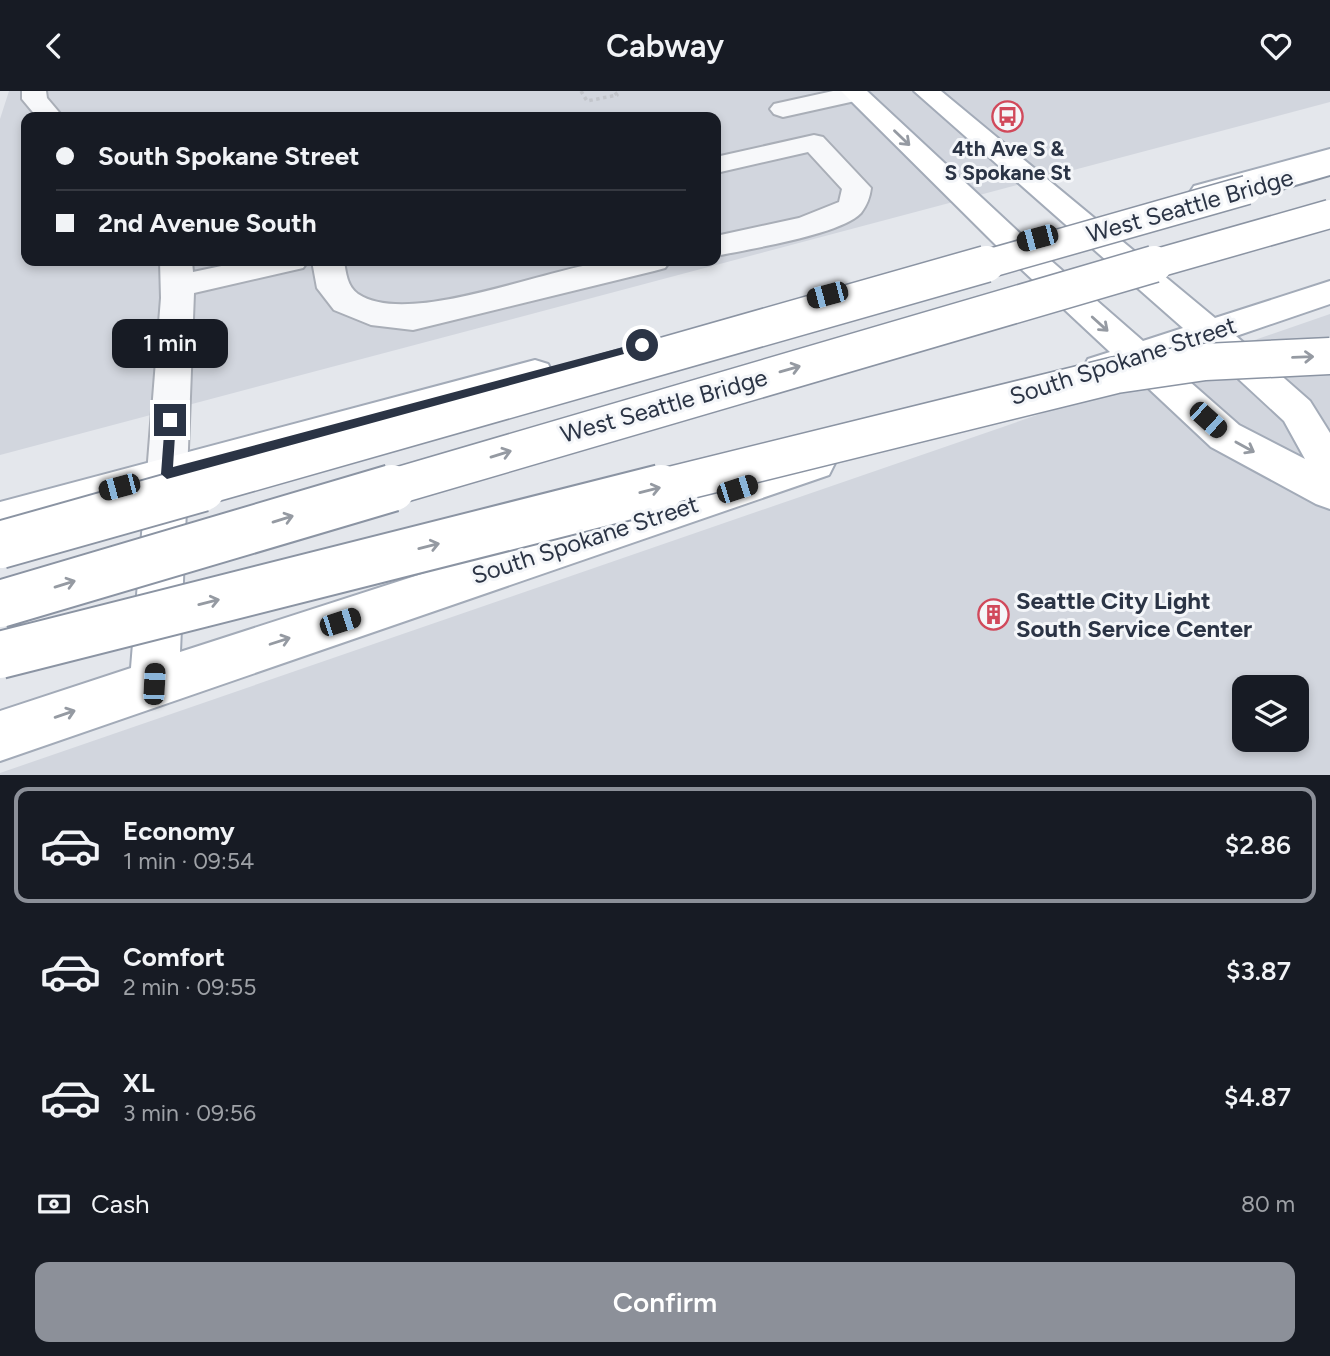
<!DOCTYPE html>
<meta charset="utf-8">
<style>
:root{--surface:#171b24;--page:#242831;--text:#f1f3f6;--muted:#9ea1a6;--line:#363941;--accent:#8c9099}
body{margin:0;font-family:Figtree,sans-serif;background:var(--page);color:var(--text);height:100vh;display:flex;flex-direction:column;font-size:26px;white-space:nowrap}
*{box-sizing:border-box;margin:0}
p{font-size:23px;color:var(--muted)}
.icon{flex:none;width:38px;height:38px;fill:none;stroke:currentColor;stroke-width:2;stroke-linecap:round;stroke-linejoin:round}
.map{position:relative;height:684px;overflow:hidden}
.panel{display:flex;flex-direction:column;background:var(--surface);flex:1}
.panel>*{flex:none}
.hud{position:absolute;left:21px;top:21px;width:700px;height:154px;border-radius:14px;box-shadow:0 4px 10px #0003;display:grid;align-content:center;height:154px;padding:0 35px;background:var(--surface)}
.fabs{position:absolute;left:1232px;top:584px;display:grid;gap:14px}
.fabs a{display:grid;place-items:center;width:77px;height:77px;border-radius:14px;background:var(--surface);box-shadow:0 4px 10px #0003;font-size:35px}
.end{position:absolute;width:32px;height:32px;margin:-16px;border:9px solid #2b3445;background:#fff;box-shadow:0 0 0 4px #fff}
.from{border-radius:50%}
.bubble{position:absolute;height:49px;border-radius:14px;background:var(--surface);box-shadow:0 4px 10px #0003;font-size:23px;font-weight:600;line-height:49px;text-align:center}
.car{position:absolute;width:21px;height:42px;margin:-21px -10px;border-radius:9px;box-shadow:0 0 5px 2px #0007;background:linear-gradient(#222 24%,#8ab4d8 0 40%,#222 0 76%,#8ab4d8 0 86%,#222 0)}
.hud b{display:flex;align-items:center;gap:24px;height:66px;font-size:26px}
.hud b+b{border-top:2px solid var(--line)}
.hud i{width:18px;height:18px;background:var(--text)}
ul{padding:12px 0 0;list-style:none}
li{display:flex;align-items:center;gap:21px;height:116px;margin:0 14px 10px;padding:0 21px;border:4px solid transparent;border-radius:14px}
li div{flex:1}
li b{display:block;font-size:26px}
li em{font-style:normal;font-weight:600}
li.on{border-color:var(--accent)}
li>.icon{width:63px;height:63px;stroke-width:1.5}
.pay{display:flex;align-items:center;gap:18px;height:77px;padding:0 35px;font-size:26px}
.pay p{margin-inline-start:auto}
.button{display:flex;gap:14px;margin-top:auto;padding:14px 35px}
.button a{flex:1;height:80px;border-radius:14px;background:var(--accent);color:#fff;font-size:28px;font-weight:600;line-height:80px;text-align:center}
header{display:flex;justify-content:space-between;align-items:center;height:91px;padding:0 35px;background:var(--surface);font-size:32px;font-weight:600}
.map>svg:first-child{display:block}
.built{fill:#d2d6de;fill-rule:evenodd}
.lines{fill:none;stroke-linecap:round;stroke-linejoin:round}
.minor-casing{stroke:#a9aeb7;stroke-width:4}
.major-casing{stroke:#a3abb8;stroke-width:4}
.highway-casing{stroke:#8b94a3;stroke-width:4}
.path{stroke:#c2c5cb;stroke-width:3.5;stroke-dasharray:3.5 3.5;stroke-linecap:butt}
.minor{fill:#f7f8fa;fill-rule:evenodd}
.major{fill:#fff;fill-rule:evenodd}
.highway{fill:#fff;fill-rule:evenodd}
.highway-bridge-far2-casing{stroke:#8b94a3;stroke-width:31;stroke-linecap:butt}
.highway-bridge-far1-casing{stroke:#8b94a3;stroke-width:39;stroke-linecap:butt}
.highway-bridge-casing{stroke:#8b94a3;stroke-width:50;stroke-linecap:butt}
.highway-bridge-far2{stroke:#fff;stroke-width:28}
.highway-bridge-far1{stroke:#fff;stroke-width:36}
.highway-bridge{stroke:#fff;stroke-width:46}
.oneway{stroke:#959aa2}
.route{fill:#2b3445}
.labels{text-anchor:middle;stroke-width:6;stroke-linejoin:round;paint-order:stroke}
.far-poi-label{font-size:21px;font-weight:bold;fill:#2b3445;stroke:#f4f6f9}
.street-label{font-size:24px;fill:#2b3445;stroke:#f4f6f9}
.poi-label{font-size:24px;font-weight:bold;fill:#2b3445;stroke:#f4f6f9;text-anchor:start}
</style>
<header><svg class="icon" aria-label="back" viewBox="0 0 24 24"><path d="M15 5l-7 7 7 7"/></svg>Cabway<svg class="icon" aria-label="heart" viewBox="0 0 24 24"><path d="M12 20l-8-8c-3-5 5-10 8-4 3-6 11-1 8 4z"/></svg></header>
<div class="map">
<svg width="1330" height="684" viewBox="0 0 1330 684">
<rect width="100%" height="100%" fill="#e4e7ec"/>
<!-- built -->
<path class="built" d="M 9,0 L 1330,0 L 1330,11 L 0,364 L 0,28 ZM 26,26 L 716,26 L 716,170 L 26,170 Z
M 1330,223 L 1330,684 L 0,684 L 0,682 ZM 1244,597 L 1297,597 L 1297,649 L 1244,649 Z"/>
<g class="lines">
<defs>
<path id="minor" d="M 22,0 L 46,0 L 47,7 L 63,26 L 37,26 L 22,8 Z
M 833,0 L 865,0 L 867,3 L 864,8 L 783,26 L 774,23 L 770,18 L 774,13 Z
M 814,44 L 823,46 L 871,97 C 870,106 867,114 861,122 C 840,144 748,158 716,165 L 716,145 L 799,127 L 839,111 L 842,98 L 808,61 L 716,82 L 716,66 Z
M 160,170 L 192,170 L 193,181 L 245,170 L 308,170 L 303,177 L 194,202 L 187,383 L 181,395 L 167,400 L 153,395 L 147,383 L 161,207 Z
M 312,170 L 344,170 C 346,182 347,195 358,203 C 409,237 549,176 611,170 C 629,168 651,169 670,170 L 665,177 L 654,180 L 413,239 L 371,234 L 334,219 L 317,197 Z"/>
<path id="major" d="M 841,0 L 867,0 L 1025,147 L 1143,250 L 1183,237 L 914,0 L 941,0 L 1215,227 L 1330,190 L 1330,213 L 1236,245 L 1310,310 L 1330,342 L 1330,418 L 1316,413 L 1211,356 L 1131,281 L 1101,290 L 1088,286 L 1083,277 L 1088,268 L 1110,261 L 1003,161 ZM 1204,256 L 1284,330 L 1305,368 L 1239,334 L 1165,269 Z
M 1330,58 L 1330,75 L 1204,110 L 1194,107 L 1190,101 L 1194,95 Z
M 535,269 L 548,273 L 553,283 L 548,293 L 187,395 L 180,561 L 815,356 L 829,360 L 835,372 L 829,384 L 0,670 L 0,620 L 131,577 L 145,406 L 0,447 L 0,411 Z"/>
<path id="highway" d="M 1330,67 L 1330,84 L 1247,108 L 1237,105 L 1233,99 L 1237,93 Z"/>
</defs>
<!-- minor casing -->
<use href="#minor" class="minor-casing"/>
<!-- major casing -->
<use href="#major" class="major-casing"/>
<!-- highway casing -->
<use href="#highway" class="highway-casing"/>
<!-- path -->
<path class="path" d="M 581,0 L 587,10 L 617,4 L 614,0"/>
<!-- minor -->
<use href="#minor" class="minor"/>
<!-- major -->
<use href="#major" class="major"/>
<!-- highway -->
<use href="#highway" class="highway"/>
<defs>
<path id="highway-bridge-far2" d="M 980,175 L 1247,99
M 1147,175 L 1330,123"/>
<path id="highway-bridge-far1" d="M 195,398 L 986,173
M 386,398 L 1154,173
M 654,398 L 1116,284 L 1205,271 L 1330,265"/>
<path id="highway-bridge" d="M 0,454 L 202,397
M 0,513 L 392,397
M 0,564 L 661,397"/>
</defs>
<!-- highway-bridge-far2 casing -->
<use href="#highway-bridge-far2" class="highway-bridge-far2-casing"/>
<!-- highway-bridge-far1 casing -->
<use href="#highway-bridge-far1" class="highway-bridge-far1-casing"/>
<!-- highway-bridge casing -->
<use href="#highway-bridge" class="highway-bridge-casing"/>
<!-- highway-bridge-far2 -->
<use href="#highway-bridge-far2" class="highway-bridge-far2"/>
<!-- highway-bridge-far1 -->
<use href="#highway-bridge-far1" class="highway-bridge-far1"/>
<!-- highway-bridge -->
<use href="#highway-bridge" class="highway-bridge"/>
</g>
<!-- one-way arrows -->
<defs><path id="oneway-shaft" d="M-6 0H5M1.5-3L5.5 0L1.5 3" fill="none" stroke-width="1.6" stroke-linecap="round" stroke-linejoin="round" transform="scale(1.75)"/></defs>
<g class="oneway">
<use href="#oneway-shaft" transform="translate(902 47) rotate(44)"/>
<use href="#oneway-shaft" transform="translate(1100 233) rotate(42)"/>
<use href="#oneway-shaft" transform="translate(1303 266) rotate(-2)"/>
<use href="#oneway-shaft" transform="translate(790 278) rotate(-16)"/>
<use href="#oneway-shaft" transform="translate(1245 356) rotate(29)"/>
<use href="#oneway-shaft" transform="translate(501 363) rotate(-17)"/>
<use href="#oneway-shaft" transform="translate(650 399) rotate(-14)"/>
<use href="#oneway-shaft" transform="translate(283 428) rotate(-17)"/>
<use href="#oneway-shaft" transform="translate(429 455) rotate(-14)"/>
<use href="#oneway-shaft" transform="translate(65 493) rotate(-17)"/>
<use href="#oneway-shaft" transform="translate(209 511) rotate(-14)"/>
<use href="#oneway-shaft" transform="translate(280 550) rotate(-18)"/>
<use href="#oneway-shaft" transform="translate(65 623) rotate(-19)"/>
</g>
<!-- route -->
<path class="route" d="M 642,251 L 646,252 L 646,257 L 167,388 L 161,383 L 165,329 L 170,324 L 176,329 L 173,376 Z"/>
<!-- icons -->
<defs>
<symbol id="bus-ring" viewBox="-11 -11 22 22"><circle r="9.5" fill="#f4f6f9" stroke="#d1495b" stroke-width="1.5"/><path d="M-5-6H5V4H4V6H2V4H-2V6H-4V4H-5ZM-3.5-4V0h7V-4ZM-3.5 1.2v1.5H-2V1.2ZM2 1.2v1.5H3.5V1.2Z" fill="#d1495b"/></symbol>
<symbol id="building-ring" viewBox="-11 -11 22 22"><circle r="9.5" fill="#f4f6f9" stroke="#d1495b" stroke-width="1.5"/><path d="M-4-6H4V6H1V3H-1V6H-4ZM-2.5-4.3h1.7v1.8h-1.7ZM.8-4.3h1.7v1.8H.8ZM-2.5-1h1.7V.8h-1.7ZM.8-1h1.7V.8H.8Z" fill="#d1495b"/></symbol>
</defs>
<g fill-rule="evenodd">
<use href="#bus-ring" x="990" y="8" width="35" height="35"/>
<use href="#building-ring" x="976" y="506" width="35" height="35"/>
</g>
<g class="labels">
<!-- far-poi labels -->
<g class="far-poi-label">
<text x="1008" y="65">4th Ave S &amp;<tspan x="1008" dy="24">S Spokane St</tspan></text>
</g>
<!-- street labels -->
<g class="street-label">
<text transform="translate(1190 115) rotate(-16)" y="8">West Seattle Bridge</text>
<text transform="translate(1123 270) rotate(-18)" y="8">South Spokane Street</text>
<text transform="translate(664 315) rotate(-16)" y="8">West Seattle Bridge</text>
<text transform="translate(585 449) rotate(-18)" y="8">South Spokane Street</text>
</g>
<!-- poi labels -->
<g class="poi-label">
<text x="1016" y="518">Seattle City Light<tspan x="1016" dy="28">South Service Center</tspan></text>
</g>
</g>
</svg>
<div class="fabs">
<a><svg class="icon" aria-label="layers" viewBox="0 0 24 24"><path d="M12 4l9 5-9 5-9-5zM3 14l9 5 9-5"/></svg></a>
</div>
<i class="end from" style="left:642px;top:254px"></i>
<i class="end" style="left:170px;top:329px"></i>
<div class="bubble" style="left:112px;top:228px;width:116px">1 min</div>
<i class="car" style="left:1037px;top:147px;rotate:255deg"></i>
<i class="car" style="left:827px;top:204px;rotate:255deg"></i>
<i class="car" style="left:1208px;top:329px;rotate:132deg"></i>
<i class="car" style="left:119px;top:396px;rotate:255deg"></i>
<i class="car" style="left:737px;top:398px;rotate:72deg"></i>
<i class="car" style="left:340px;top:531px;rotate:72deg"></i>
<i class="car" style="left:154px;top:593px;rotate:3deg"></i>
<div class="hud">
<b><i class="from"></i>South Spokane Street</b>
<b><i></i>2nd Avenue South</b>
</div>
</div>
<section class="panel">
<ul>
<li class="on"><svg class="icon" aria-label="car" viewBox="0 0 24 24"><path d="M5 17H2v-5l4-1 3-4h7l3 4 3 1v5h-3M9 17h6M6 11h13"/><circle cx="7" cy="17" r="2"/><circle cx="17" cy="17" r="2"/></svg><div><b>Economy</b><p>1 min · 09:54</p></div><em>$2.86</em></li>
<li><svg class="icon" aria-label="car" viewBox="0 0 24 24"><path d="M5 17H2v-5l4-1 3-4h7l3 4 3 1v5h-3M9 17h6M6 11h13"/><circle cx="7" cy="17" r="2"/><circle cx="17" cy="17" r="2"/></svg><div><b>Comfort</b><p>2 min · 09:55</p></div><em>$3.87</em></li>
<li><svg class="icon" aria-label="car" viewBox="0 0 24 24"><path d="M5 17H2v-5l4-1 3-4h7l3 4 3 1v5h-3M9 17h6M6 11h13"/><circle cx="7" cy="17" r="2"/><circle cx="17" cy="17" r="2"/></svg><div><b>XL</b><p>3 min · 09:56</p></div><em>$4.87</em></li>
</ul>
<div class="pay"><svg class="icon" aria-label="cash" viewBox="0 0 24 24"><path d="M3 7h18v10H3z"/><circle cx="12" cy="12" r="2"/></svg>Cash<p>80 m</p></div>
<div class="button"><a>Confirm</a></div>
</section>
